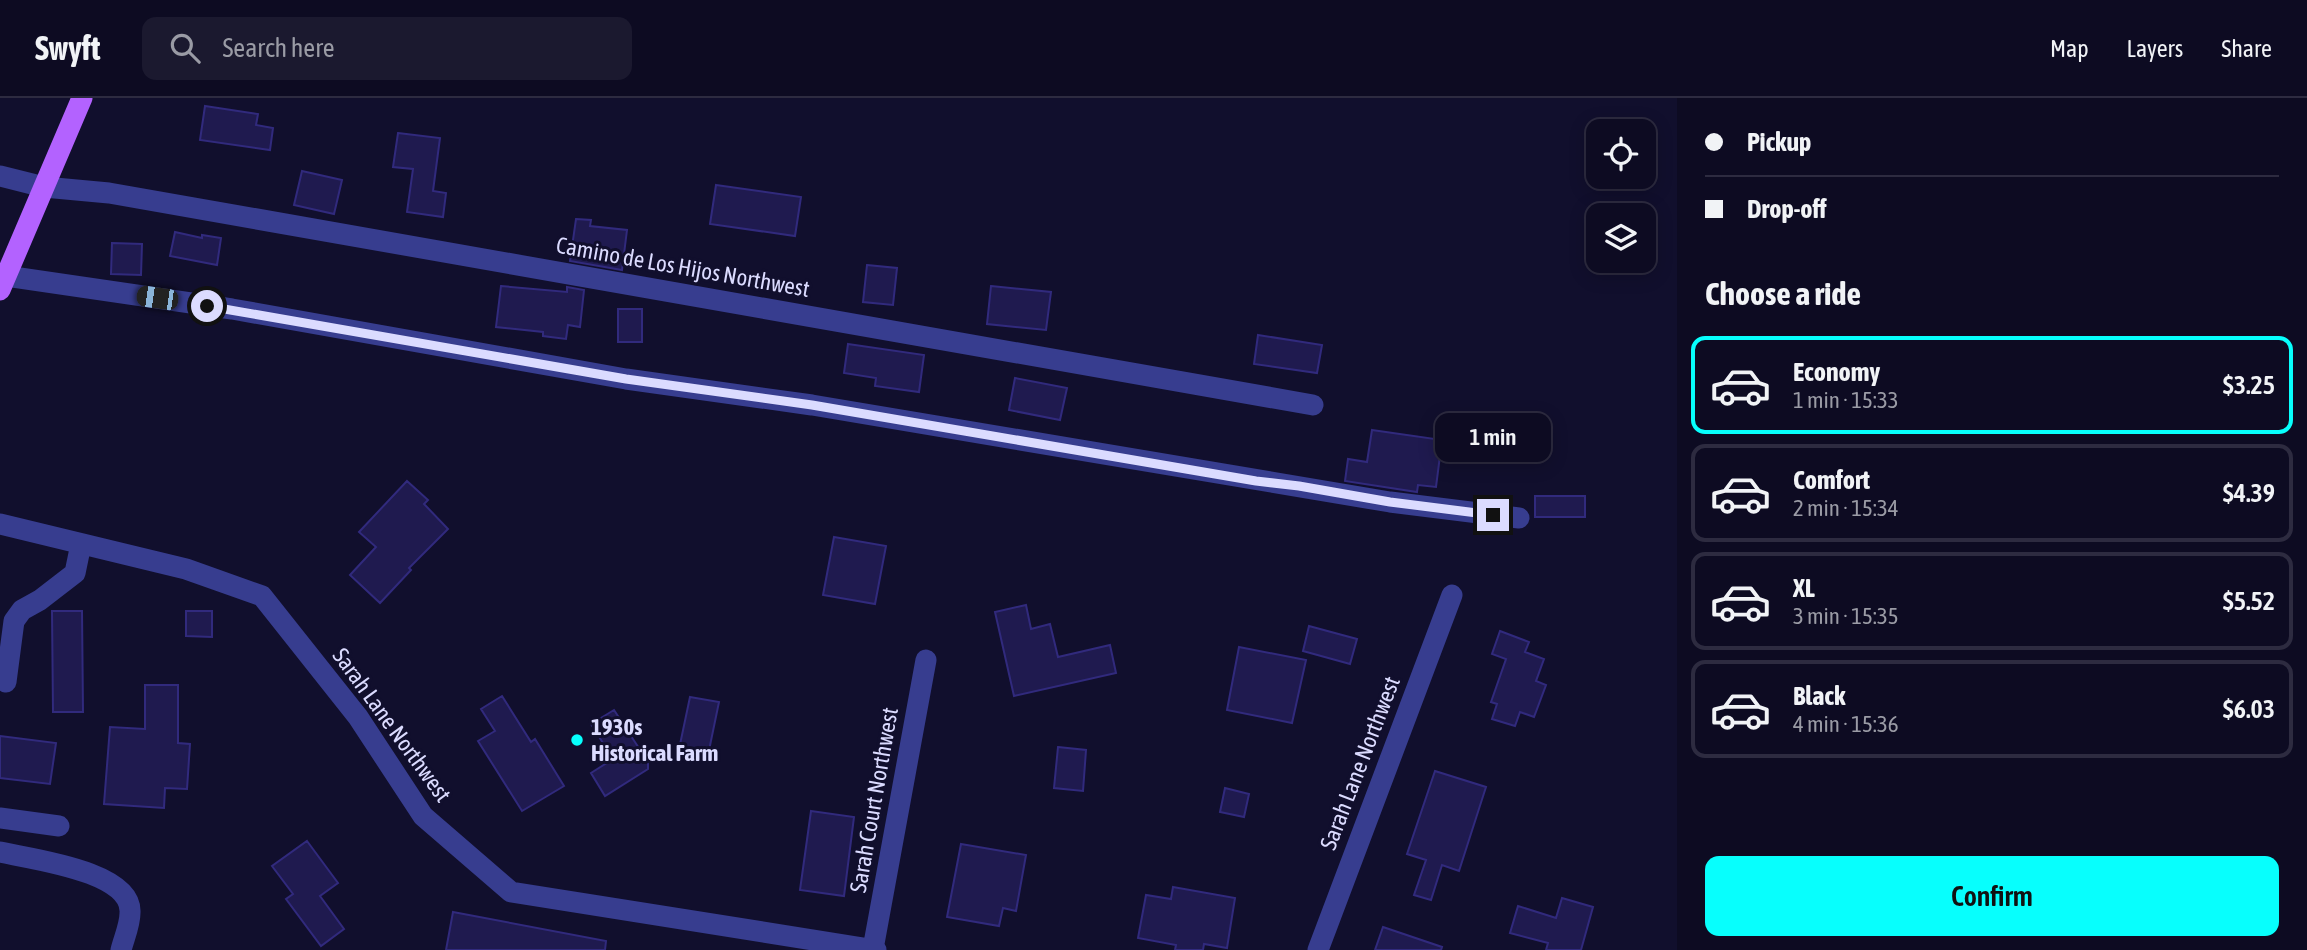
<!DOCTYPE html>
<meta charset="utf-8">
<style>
:root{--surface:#0d0b22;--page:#1b192f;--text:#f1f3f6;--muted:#9a9ba5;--line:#2d2b40;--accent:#07fffd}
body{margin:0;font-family:"Asap Condensed",sans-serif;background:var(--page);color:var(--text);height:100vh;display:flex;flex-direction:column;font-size:26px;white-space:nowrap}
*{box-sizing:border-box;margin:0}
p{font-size:23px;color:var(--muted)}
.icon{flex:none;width:38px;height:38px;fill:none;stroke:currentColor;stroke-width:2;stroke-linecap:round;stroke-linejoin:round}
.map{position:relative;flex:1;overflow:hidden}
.side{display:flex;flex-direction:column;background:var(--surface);width:630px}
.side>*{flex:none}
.hud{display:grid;align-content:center;height:154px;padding:0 28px;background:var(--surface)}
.controls{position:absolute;left:1586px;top:21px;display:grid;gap:14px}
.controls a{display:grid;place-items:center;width:70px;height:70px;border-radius:14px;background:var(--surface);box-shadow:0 4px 18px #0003,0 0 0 2px var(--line);font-size:35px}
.end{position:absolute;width:32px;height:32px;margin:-16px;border:9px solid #dbdbff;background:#111;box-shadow:0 0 0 4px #111}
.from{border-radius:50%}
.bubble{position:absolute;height:49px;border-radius:14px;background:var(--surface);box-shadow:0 4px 18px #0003,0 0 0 2px var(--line);font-size:23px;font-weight:600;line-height:49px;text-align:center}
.car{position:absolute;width:21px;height:42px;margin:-21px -10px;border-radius:9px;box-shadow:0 0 5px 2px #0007;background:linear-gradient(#222 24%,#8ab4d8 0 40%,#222 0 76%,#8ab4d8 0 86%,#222 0)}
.hud b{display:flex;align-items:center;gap:24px;height:66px;font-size:26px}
.hud b+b{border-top:2px solid var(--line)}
.hud i{width:18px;height:18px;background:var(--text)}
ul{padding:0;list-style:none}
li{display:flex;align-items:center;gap:21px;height:98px;margin:0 14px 10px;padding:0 14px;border:4px solid var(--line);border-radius:14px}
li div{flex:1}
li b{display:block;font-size:26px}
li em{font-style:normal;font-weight:600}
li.current{border-color:var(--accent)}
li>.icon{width:63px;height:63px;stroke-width:1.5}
h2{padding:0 28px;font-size:32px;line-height:84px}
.button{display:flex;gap:14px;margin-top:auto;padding:14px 28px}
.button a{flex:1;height:80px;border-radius:14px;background:var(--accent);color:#111;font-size:28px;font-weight:600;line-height:80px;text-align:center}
header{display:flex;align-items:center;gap:42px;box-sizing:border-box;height:98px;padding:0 35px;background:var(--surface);border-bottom:2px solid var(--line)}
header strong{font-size:33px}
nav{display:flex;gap:38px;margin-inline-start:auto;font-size:24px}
.search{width:490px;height:63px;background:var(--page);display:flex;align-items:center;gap:18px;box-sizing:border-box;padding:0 24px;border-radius:14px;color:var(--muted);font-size:26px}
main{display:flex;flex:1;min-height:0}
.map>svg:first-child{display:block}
.building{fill:#1f1a4f;stroke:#312a7d;stroke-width:2}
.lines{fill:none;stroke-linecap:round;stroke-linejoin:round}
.minor{stroke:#373d8f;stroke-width:21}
.major{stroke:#b362ff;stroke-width:21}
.route{stroke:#dbdbff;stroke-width:9}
.poi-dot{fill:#07fffd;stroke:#110f2d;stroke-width:2.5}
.labels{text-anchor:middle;stroke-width:6;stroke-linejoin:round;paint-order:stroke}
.street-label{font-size:23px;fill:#dbdbff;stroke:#110f2d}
.poi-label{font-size:23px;font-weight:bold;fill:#dbdbff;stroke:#110f2d;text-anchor:start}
</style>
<header>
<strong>Swyft</strong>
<div class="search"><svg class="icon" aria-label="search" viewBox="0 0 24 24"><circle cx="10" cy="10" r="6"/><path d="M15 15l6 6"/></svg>Search here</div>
<nav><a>Map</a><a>Layers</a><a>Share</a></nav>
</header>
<main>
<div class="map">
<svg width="1677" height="852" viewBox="0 0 1677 852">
<rect width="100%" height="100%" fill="#110f2d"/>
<!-- building -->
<path class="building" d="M 205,8 L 258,16 L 256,27 L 273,30 L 270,52 L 200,42 Z
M 398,35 L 440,40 L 433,93 L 446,95 L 443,119 L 407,114 L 413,71 L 393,69 Z
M 302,73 L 342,82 L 334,116 L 294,107 Z
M 716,87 L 801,99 L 795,138 L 710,126 Z
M 576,121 L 591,122 L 590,128 L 627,132 L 622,172 L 570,163 Z
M 175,134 L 202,140 L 202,137 L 221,140 L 217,167 L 170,158 Z
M 112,145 L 142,146 L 141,177 L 111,176 Z
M 867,167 L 897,170 L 893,207 L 863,204 Z
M 501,188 L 567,194 L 567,189 L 584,192 L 580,229 L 568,227 L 566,241 L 543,238 L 543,234 L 496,229 Z
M 991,188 L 1051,194 L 1046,232 L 987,226 Z
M 618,211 L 642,211 L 642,244 L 618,244 Z
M 1258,237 L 1322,247 L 1317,275 L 1254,266 Z
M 848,246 L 924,257 L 919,294 L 875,288 L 876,280 L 844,275 Z
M 1015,280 L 1067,290 L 1060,322 L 1009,312 Z
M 1372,332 L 1442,342 L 1436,389 L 1418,387 L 1417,394 L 1345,383 L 1348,361 L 1367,364 Z
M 407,383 L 428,402 L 424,406 L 448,431 L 409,470 L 411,472 L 380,505 L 350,477 L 376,449 L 359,434 Z
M 1535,398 L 1585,398 L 1585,419 L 1535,419 Z
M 834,439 L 886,448 L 875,506 L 823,497 Z
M 1026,507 L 1031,531 L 1050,526 L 1058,559 L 1110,547 L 1116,575 L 1014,598 L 995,514 Z
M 52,513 L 82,513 L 83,614 L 53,614 Z
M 186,513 L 212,513 L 212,539 L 186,538 Z
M 1309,528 L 1357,541 L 1350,566 L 1303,553 Z
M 1500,533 L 1529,544 L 1525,554 L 1544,561 L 1536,583 L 1546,587 L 1534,619 L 1520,614 L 1515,628 L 1492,621 L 1497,606 L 1491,604 L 1506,561 L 1492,556 Z
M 1239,549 L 1306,562 L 1292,625 L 1227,612 Z
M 145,587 L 178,587 L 178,645 L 190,646 L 187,691 L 165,690 L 164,710 L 104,706 L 110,629 L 145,631 Z
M 502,598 L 531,644 L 535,641 L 564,688 L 522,713 L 478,643 L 495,633 L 481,611 Z
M 690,599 L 719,604 L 707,662 L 678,656 Z
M 614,612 L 648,664 L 648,671 L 605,698 L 591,675 L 613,661 L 591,626 Z
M 0,638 L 56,645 L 50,686 L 0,680 Z
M 1058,649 L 1086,652 L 1083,693 L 1054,690 Z
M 1435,673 L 1486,689 L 1459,773 L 1442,767 L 1431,802 L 1414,797 L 1426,762 L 1407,756 Z
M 1225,690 L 1249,696 L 1244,719 L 1220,714 Z
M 811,713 L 854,719 L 844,798 L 800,792 Z
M 307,743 L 338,785 L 320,798 L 344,831 L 321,848 L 286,801 L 293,796 L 272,768 Z
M 961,746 L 1026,757 L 1016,813 L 1003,810 L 999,828 L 947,819 Z
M 1173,789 L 1235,800 L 1227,850 L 1204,846 L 1203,852 L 1175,852 L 1176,847 L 1138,840 L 1146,797 L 1171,801 Z
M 1562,800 L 1593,809 L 1581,852 L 1546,852 L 1548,845 L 1510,835 L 1518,808 L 1556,820 Z
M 453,814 L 606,843 L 605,852 L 446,852 Z
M 1383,829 L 1442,849 L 1441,852 L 1375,852 Z"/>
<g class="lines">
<!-- minor -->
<path class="minor" d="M 0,78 L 44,89 L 109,95 L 1313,307
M 6,178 L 232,211 L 626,281 L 812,307 L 1390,404 L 1519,420
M 0,426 L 186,471 L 262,498 L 358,619 L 423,718 L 511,794 L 876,852
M 6,584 L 14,523 L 22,512 L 40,502 L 75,475 L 81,446
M 0,720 L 59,728
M 0,754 C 30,761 133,773 130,815 C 130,827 124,840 121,852
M 873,851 L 926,562
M 1318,852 L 1452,497"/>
<!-- major -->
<path class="major" d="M 0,192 L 82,0"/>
</g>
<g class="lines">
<!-- route -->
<path class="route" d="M 207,208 L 626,281 L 812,307 L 1256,383 L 1299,388 L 1390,404 L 1493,417"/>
</g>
<!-- markers -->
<circle class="poi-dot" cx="577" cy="642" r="7"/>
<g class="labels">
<!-- street labels -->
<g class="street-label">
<text transform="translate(683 169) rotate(10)" y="8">Camino de Los Hijos Northwest</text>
<text transform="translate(392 627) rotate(54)" y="8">Sarah Lane Northwest</text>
<text transform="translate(1360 665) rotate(-69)" y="8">Sarah Lane Northwest</text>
<text transform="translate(874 702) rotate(-80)" y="8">Sarah Court Northwest</text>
</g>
<!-- poi labels -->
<g class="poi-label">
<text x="591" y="637">1930s<tspan x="591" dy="26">Historical Farm</tspan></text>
</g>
</g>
</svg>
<div class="controls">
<a><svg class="icon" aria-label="locate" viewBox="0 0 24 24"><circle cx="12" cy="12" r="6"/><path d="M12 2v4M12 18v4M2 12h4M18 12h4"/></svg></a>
<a><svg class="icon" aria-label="layers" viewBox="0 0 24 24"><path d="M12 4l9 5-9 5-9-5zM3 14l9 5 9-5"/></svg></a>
</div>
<i class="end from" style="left:207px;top:208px"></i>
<i class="end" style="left:1493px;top:417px"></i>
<div class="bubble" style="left:1435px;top:315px;width:116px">1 min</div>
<i class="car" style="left:157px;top:200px;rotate:278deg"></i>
</div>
<section class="side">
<div class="hud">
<b><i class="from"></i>Pickup</b>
<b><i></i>Drop-off</b>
</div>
<h2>Choose a ride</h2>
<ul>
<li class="current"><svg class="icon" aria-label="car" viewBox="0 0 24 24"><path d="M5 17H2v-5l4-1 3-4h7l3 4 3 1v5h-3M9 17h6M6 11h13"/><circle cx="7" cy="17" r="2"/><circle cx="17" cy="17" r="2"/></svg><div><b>Economy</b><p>1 min · 15:33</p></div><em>$3.25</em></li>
<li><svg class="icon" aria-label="car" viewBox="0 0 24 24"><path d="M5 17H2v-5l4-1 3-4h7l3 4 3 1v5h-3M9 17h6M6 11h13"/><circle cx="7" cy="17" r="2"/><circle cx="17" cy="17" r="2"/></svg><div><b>Comfort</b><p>2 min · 15:34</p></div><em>$4.39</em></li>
<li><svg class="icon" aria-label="car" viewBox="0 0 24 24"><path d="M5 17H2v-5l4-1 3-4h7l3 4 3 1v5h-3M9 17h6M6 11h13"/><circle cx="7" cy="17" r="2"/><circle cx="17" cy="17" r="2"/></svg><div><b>XL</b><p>3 min · 15:35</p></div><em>$5.52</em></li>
<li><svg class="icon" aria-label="car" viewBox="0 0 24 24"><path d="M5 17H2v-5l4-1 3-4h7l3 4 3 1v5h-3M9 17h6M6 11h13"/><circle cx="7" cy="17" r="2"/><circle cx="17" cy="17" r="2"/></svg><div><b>Black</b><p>4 min · 15:36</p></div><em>$6.03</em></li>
</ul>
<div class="button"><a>Confirm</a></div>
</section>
</main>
